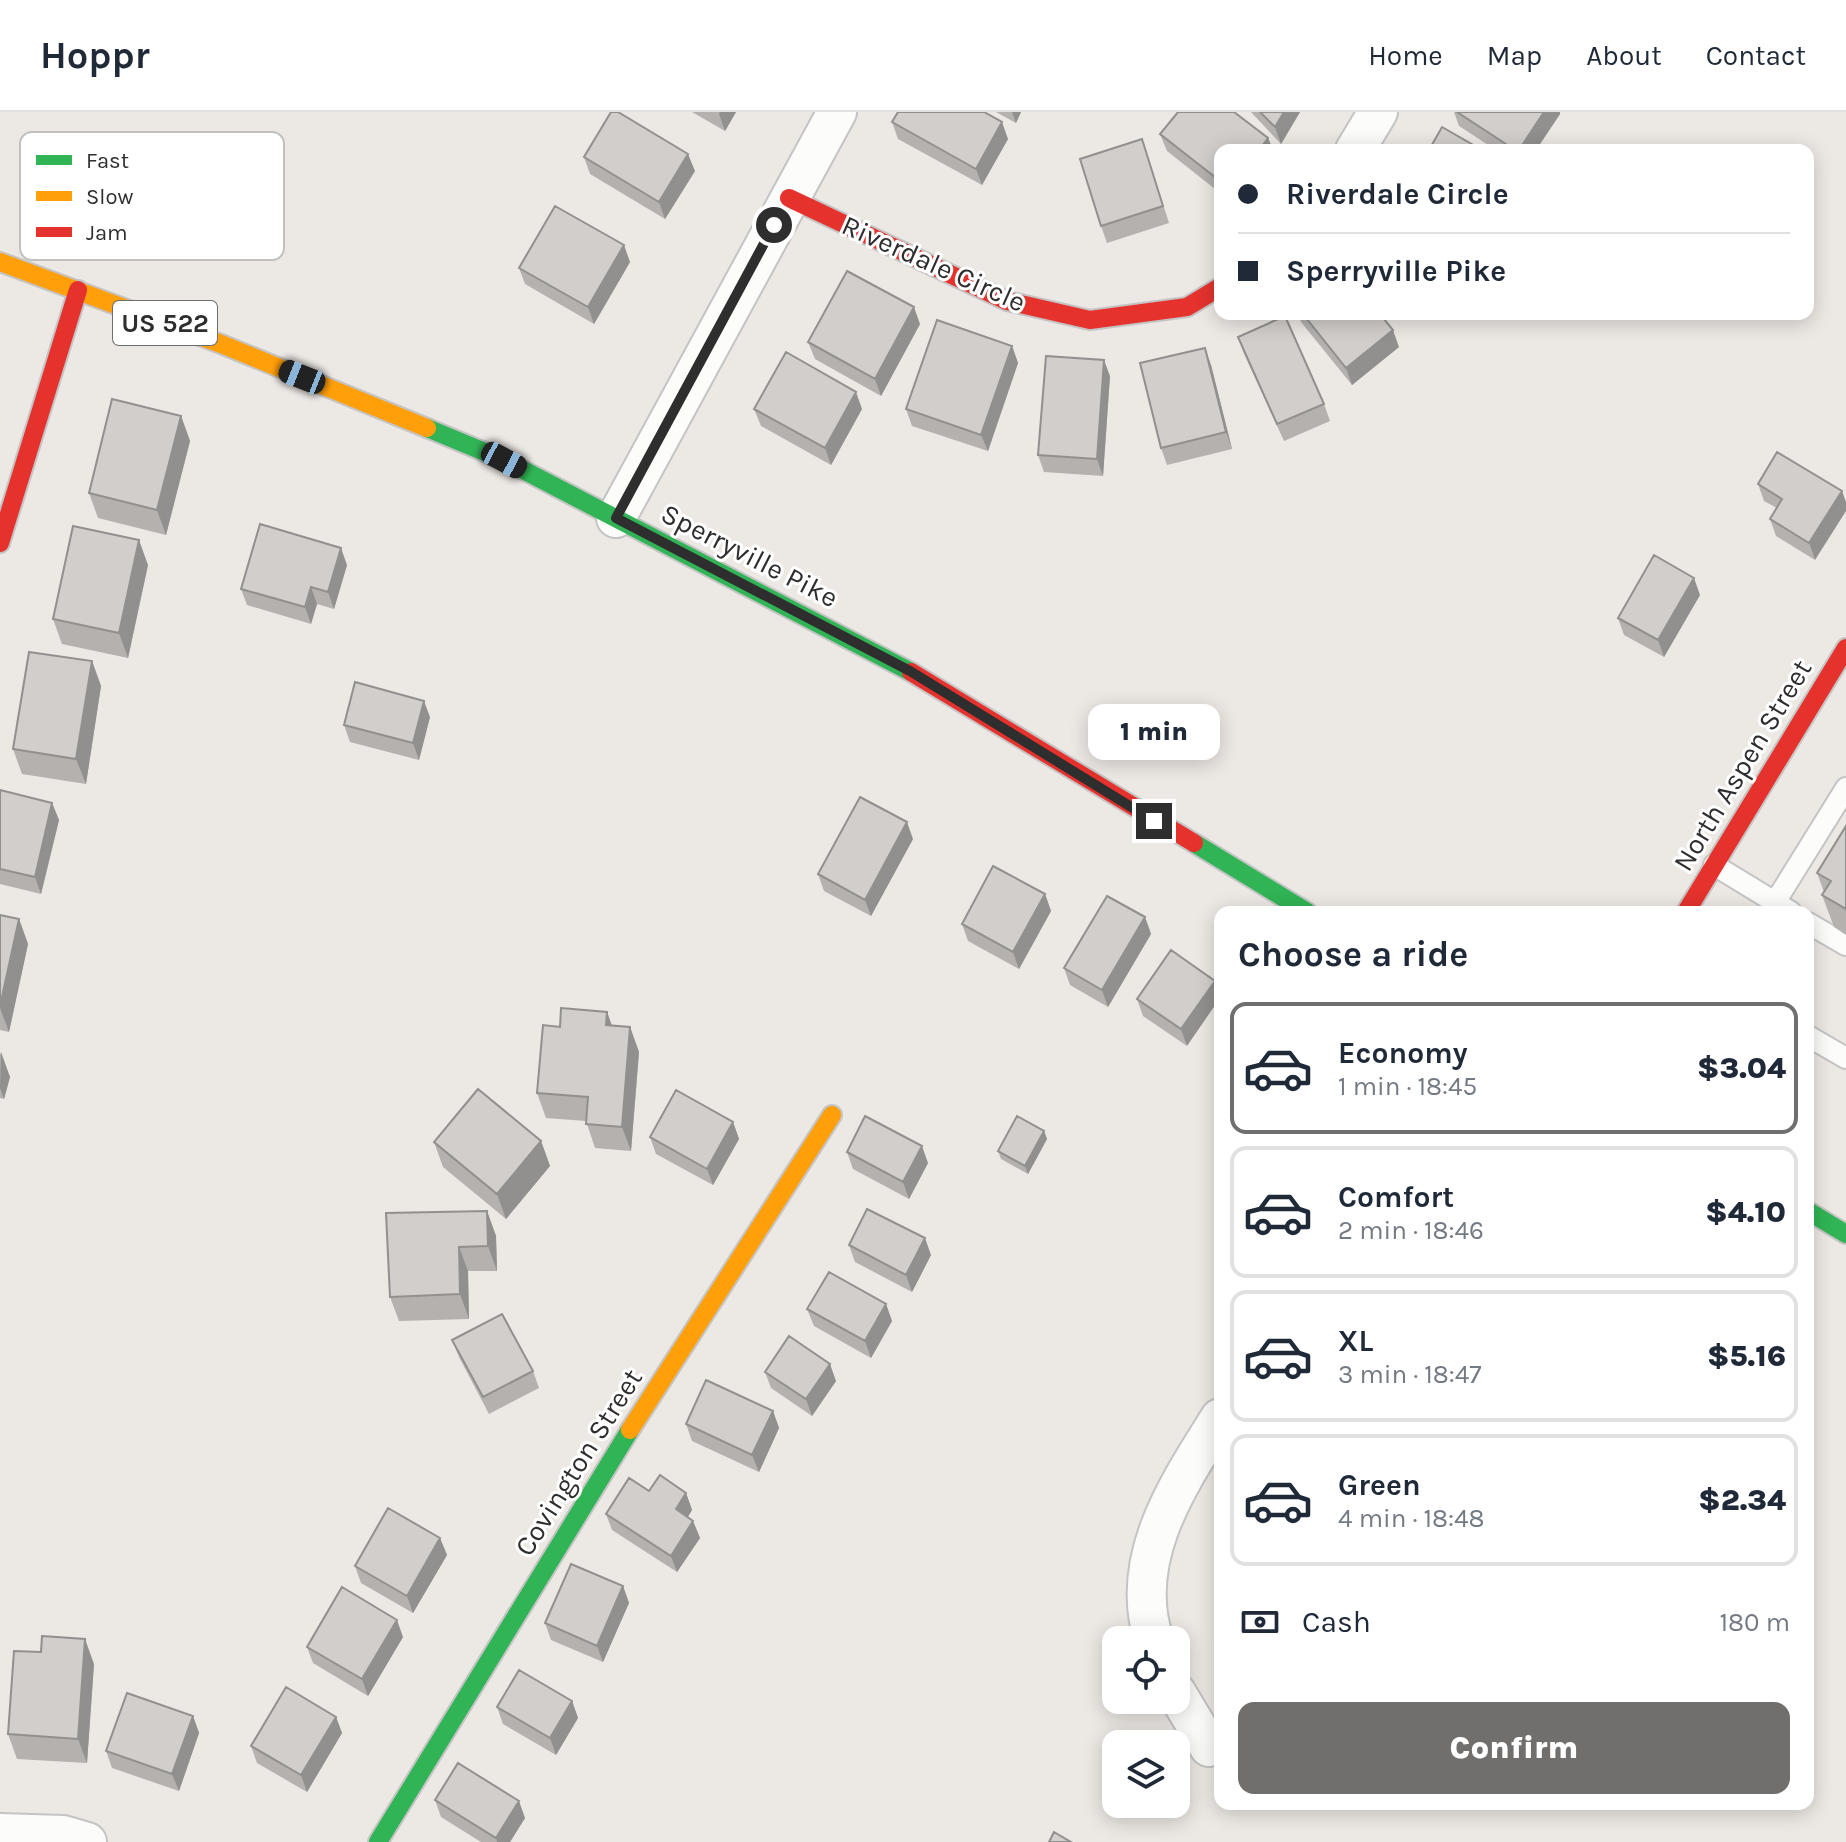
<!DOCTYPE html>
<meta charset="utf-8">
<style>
:root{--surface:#fff;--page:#f6f6f7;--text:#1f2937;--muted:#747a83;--line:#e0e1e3;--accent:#706f6e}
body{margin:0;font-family:Karla,sans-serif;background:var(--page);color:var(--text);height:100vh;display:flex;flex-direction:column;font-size:30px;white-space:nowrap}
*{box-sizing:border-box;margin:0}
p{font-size:26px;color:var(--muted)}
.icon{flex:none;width:44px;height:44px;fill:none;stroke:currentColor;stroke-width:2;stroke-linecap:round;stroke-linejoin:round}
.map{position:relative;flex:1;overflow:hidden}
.panel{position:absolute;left:1214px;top:794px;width:600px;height:904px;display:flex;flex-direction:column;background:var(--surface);border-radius:16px;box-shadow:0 4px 20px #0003}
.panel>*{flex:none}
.guide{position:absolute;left:1214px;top:32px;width:600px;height:176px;border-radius:16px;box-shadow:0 4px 20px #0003;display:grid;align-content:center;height:176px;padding:0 24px;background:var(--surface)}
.controls{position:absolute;left:1102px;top:1514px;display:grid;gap:16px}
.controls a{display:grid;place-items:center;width:88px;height:88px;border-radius:16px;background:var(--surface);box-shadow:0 4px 20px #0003;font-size:40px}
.end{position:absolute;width:36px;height:36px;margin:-18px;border:10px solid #2e2e2e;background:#fff;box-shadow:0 0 0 4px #fff}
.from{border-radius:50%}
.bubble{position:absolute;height:56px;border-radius:16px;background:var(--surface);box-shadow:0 4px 20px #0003;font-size:26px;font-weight:800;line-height:56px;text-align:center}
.car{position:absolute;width:24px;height:48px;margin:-24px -12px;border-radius:10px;box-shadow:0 0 6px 2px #0007;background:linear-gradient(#222 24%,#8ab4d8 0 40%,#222 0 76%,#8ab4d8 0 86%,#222 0)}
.guide b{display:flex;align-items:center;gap:28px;height:76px;font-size:30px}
.guide b+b{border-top:2px solid var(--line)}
.guide i{width:20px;height:20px;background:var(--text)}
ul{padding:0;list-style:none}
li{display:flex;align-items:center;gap:24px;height:132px;margin:0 16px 12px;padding:0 8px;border:4px solid var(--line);border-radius:16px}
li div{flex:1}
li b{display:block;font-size:30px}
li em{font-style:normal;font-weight:800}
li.active{border-color:var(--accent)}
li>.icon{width:72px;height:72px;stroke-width:1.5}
h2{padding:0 24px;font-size:36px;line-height:96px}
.pay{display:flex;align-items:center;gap:20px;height:88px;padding:0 24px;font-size:30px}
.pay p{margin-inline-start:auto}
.primary-button{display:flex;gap:16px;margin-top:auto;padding:16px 24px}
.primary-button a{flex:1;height:92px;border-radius:16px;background:var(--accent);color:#fff;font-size:32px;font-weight:800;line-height:92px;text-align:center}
header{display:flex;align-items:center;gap:48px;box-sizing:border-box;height:112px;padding:0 40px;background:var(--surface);border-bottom:2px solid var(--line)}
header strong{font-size:38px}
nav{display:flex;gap:44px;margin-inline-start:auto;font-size:28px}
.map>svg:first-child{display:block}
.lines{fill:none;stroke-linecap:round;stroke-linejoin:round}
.lane-casing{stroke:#c5c4c5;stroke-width:24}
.street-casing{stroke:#c5c4c5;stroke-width:42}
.fast-casing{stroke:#c5c4c5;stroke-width:22}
.slow-casing{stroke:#c5c4c5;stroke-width:22}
.jam-casing{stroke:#c5c4c5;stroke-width:22}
.lane{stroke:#fcfcfb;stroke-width:20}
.street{stroke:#fcfcfb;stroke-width:38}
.fast{stroke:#30b455;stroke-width:18}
.slow{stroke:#ff9f0a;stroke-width:18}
.jam{stroke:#e5322d;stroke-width:18}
.wall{fill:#b4b1af}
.shaded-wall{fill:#92908e}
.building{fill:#d1cecb;stroke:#92908e;stroke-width:2}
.route{stroke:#2e2e2e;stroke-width:10}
.labels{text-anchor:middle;stroke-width:6;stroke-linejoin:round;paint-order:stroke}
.shield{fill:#fff;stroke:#6d6d6d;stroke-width:2}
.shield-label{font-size:26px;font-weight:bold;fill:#2e2e2e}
.street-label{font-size:28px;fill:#2e2e2e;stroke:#fff}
.key{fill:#fff;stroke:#c0c0c0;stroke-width:2}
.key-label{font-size:22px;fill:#2e2e2e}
</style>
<header>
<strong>Hoppr</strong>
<nav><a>Home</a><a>Map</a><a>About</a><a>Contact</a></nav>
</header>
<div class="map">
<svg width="1846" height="1730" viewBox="0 0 1846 1730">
<rect width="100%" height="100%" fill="#ece8e4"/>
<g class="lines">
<defs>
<path id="lane" d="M 1714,753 L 1791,800
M 1769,800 L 1846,676
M 1808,811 L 1846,833
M 1808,924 L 1846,946"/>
<path id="street" d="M 1355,38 L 1378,0
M 616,406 L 837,0
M 1154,1528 C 1127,1447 1179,1371 1220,1306
M 1176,1580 L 1209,1635
M 0,1721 L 63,1723 L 87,1730"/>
<path id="fast" d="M 427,316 L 504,348 L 911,560
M 1194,731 L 1307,800
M 1808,1099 L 1846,1122
M 378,1730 L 630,1318"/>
<path id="slow" d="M 0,150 L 221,232 L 427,316
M 630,1318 L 832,1003"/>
<path id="jam" d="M 789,86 L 1007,189 L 1090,208 L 1187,195 L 1220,175
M 0,431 L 78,178
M 911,560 L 1194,731
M 1686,800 L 1846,536"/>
</defs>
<!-- lane casing -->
<use href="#lane" class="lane-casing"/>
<!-- street casing -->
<use href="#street" class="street-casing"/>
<!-- fast casing -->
<use href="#fast" class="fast-casing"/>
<!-- slow casing -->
<use href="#slow" class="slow-casing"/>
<!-- jam casing -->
<use href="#jam" class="jam-casing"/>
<!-- lane -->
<use href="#lane" class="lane"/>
<!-- street -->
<use href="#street" class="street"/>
<!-- fast -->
<use href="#fast" class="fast"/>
<!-- slow -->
<use href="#slow" class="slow"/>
<!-- jam -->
<use href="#jam" class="jam"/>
</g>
<!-- wall -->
<path class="wall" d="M 692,0 L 736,0 L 725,19 Z
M 996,0 L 1021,0 L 1016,11 Z
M 1251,0 L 1300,0 L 1281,32 Z
M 1454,0 L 1560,0 L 1560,2 L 1536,38 L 1496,38 L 1459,14 Z
M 892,10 L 1008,27 L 982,73 L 898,27 Z
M 1160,22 L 1268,26 L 1273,38 L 1220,38 L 1220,81 L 1167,39 Z
M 1142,27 L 1169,111 L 1107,131 L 1101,114 Z
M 584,45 L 695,59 L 665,107 L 590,62 Z
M 630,150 L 594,212 L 525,172 L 519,156 Z
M 1299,202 L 1380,202 L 1399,235 L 1352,273 L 1301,210 Z
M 920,212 L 881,284 L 815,247 L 808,230 Z
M 1238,225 L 1324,292 L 1330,309 L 1284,329 L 1244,242 Z
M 1012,234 L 1018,251 L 988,339 L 912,314 L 906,297 Z
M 1211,253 L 1232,337 L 1167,353 L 1161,336 Z
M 1110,264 L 1103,364 L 1044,360 L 1038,343 Z
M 754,297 L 862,297 L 831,353 L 761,314 Z
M 181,304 L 190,329 L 166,423 L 98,406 L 89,381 Z
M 1777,340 L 1815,448 L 1776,424 L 1770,407 L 1777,396 L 1764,389 L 1758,372 Z
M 148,453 L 128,546 L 62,532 L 53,507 Z
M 347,453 L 334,497 L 317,492 L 311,512 L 247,493 L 241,477 Z
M 1700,483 L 1664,545 L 1624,523 L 1618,506 Z
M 92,549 L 101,574 L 86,672 L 22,662 L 13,637 Z
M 430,605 L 419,648 L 350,630 L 344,613 Z
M 0,678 L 52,691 L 59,708 L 41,782 L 0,772 Z
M 1846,714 L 1846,823 L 1834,815 L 1822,783 L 1824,780 L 1817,761 Z
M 913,727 L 871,804 L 824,779 L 818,762 Z
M 1045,782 L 1051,799 L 1019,857 L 968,829 L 962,812 Z
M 0,803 L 19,807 L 28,832 L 9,920 L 0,918 Z
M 1145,805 L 1151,822 L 1108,895 L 1070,873 L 1064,856 Z
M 1171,838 L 1187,934 L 1143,904 L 1137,887 Z
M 607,900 L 612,914 L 630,915 L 639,940 L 631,1039 L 595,1036 L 586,1009 L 546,1006 L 537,981 L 560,915 Z
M 0,940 L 10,965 L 4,987 L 0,986 Z
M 733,1010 L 739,1027 L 713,1073 L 656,1042 L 650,1025 Z
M 1044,1019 L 1047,1027 L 1028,1062 L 1001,1047 L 998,1039 Z
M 541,1029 L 550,1054 L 506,1107 L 443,1055 L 434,1030 Z
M 847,1040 L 928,1051 L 909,1087 L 853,1057 Z
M 487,1099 L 496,1124 L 497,1159 L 468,1159 L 469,1207 L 399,1209 L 390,1185 Z
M 849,1133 L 931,1143 L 912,1180 L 855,1150 Z
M 886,1192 L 892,1209 L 871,1246 L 814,1214 L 807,1197 Z
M 452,1228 L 533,1259 L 539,1276 L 489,1302 L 459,1245 Z
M 765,1260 L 836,1269 L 812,1304 L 771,1276 Z
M 773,1299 L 779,1316 L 759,1360 L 692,1329 L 686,1312 Z
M 649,1379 L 686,1381 L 692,1398 L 688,1405 L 693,1409 L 700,1426 L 677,1460 L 612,1418 L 606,1402 Z
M 440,1426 L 447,1443 L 413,1501 L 361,1471 L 355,1454 Z
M 623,1474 L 629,1491 L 603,1550 L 551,1528 L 545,1511 Z
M 403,1525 L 368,1584 L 313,1551 L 307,1535 Z
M 41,1540 L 94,1552 L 87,1651 L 17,1647 L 8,1622 Z
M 572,1589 L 578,1606 L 556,1643 L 503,1612 L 497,1595 Z
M 193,1604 L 199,1621 L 179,1679 L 112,1656 L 106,1639 Z
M 336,1605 L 342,1621 L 307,1680 L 257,1651 L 251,1634 Z
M 435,1688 L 525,1706 L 510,1730 L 481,1730 L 441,1705 Z"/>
<!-- shaded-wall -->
<path class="shaded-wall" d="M 720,0 L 736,0 L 725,19 L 719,2 Z
M 1012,0 L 1021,0 L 1016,11 Z
M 1284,0 L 1300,0 L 1281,32 L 1275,15 Z
M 1544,0 L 1560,0 L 1560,2 L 1536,38 L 1519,38 Z
M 1002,10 L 1008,27 L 982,73 L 976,57 Z
M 1268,26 L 1273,38 L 1259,38 Z
M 688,42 L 695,59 L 665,107 L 659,90 Z
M 624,133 L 630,150 L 594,212 L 588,195 Z
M 914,195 L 920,212 L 881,284 L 875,267 Z
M 1393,218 L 1399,235 L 1352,273 L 1346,256 Z
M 1012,234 L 1018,251 L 988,339 L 981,323 Z
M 1205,236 L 1211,253 L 1232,337 L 1226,320 Z
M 1104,248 L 1110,264 L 1103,364 L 1097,347 Z
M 856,280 L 862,297 L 831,353 L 825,336 Z
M 181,304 L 190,329 L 166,423 L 157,398 Z
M 1842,379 L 1846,390 L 1846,399 L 1815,448 L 1809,431 Z
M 139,428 L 148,453 L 128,546 L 119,521 Z
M 341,436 L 347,453 L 334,497 L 328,480 Z
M 1694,466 L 1700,483 L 1664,545 L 1658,528 Z
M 311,475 L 317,492 L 311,512 L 305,495 Z
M 92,549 L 101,574 L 86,672 L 76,647 Z
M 424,589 L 430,605 L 419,648 L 413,631 Z
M 52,691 L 59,708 L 41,782 L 35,765 Z
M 907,710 L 913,727 L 871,804 L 865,788 Z
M 1045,782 L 1051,799 L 1019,857 L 1013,840 Z
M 1145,805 L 1151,822 L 1108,895 L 1102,878 Z
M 19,807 L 28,832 L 9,920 L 0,896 Z
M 1215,869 L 1220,886 L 1187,934 L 1181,917 Z
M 607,900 L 616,925 L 606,913 Z
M 630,915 L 639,940 L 631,1039 L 622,1015 Z
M 1,940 L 10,965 L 4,987 L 0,976 Z
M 733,1010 L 739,1027 L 713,1073 L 707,1057 Z
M 1044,1019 L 1047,1027 L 1028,1062 L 1025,1054 Z
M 541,1029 L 550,1054 L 506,1107 L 497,1082 Z
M 922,1034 L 928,1051 L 909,1087 L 903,1070 Z
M 487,1099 L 496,1124 L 497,1159 L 488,1134 Z
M 925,1126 L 931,1143 L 912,1180 L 906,1163 Z
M 459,1135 L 468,1159 L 469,1207 L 460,1182 Z
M 886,1192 L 892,1209 L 871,1246 L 865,1229 Z
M 830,1252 L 836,1269 L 812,1304 L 806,1287 Z
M 773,1299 L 779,1316 L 759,1360 L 752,1343 Z
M 686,1381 L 692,1398 L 682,1414 L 676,1397 Z
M 693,1409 L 700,1426 L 677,1460 L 671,1444 Z
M 440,1426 L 447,1443 L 413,1501 L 407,1484 Z
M 623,1474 L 629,1491 L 603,1550 L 597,1534 Z
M 397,1508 L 403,1525 L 368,1584 L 362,1567 Z
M 85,1527 L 94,1552 L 87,1651 L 78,1627 Z
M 572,1589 L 578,1606 L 556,1643 L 550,1626 Z
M 193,1604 L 199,1621 L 179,1679 L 172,1662 Z
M 336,1605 L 342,1621 L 307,1680 L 301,1663 Z
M 519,1689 L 525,1706 L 510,1730 L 497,1730 L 496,1726 Z"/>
<!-- building -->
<path class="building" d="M 611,0 L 618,0 L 688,42 L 659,90 L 584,45 Z
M 898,0 L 984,0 L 1002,10 L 976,57 L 892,10 Z
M 1178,0 L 1234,0 L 1268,26 L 1259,38 L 1220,38 L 1220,69 L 1160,22 Z
M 1260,0 L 1284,0 L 1275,15 Z
M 1457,0 L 1544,0 L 1519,38 L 1515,38 Z
M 1442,15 L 1482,38 L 1429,38 Z
M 1142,27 L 1163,94 L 1101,114 L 1080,47 Z
M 555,94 L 624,133 L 588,195 L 519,156 Z
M 847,159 L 914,195 L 875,267 L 808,230 Z
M 1303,202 L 1380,202 L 1393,218 L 1346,256 Z
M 1285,204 L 1324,292 L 1277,312 L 1238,225 Z
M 937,208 L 1012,234 L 981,323 L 906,297 Z
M 1205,236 L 1226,320 L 1161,336 L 1140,251 Z
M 786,240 L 856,280 L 825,336 L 754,297 Z
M 1046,244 L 1104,248 L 1097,347 L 1038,343 Z
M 112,287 L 181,304 L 157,398 L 89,381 Z
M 1777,340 L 1842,379 L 1809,431 L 1770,407 L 1782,387 L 1758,372 Z
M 260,412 L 341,436 L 328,480 L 311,475 L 305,495 L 241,477 Z
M 73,414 L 139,428 L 119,521 L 53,507 Z
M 1654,443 L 1694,466 L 1658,528 L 1618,506 Z
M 29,540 L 92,549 L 76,647 L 13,637 Z
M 355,570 L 424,589 L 413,631 L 344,613 Z
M 0,678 L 52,691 L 35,765 L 0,757 Z
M 860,685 L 907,710 L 865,788 L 818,762 Z
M 1846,714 L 1846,797 L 1822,783 L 1831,769 L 1817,761 Z
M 993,754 L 1045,782 L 1013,840 L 962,812 Z
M 1107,784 L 1145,805 L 1102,878 L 1064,856 Z
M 0,803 L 19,807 L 0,894 Z
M 1171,838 L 1215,869 L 1181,917 L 1137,887 Z
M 561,896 L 607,900 L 606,913 L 630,915 L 622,1015 L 586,1012 L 588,985 L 537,981 L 543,913 L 560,915 Z
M 478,977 L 541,1029 L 497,1082 L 434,1030 Z
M 676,978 L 733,1010 L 707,1057 L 650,1025 Z
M 865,1004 L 922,1034 L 903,1070 L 847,1040 Z
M 1017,1004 L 1044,1019 L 1025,1054 L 998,1039 Z
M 867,1097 L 925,1126 L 906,1163 L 849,1133 Z
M 487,1099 L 488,1134 L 459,1135 L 460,1182 L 390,1185 L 386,1101 Z
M 829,1160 L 886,1192 L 865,1229 L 807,1197 Z
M 502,1202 L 533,1259 L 483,1285 L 452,1228 Z
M 789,1224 L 830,1252 L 806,1287 L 765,1260 Z
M 706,1268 L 773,1299 L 752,1343 L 686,1312 Z
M 660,1363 L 686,1381 L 676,1397 L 693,1409 L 671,1444 L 606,1402 L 629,1366 L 649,1379 Z
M 388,1396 L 440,1426 L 407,1484 L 355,1454 Z
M 571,1452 L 623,1474 L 597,1534 L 545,1511 Z
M 342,1475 L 397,1508 L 362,1567 L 307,1535 Z
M 42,1524 L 85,1527 L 78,1627 L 8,1622 L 14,1539 L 41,1540 Z
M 519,1558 L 572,1589 L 550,1626 L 497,1595 Z
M 286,1575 L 336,1605 L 301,1663 L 251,1634 Z
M 127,1581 L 193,1604 L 172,1662 L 106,1639 Z
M 458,1651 L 519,1689 L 496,1726 L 435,1688 Z
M 1054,1720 L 1071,1730 L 1049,1730 Z"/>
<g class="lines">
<!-- route -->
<path class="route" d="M 774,113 L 616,406 L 910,559 L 1154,709"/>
</g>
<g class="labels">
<!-- shield labels -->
<rect class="shield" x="113" y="189" width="104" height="44" rx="6"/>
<g class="shield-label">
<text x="165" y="220">US 522</text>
</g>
<!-- street labels -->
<g class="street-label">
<text transform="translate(934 151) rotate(24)" y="10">Riverdale Circle</text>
<text transform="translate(750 443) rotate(27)" y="10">Sperryville Pike</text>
<text transform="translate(1742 653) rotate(-59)" y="10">North Aspen Street</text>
<text transform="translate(578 1350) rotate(-58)" y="10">Covington Street</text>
</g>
</g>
<!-- legend -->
<rect x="20" y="20" width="264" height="128" rx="12" class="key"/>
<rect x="36" y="43" width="36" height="10" fill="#30b455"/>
<rect x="36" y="79" width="36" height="10" fill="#ff9f0a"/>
<rect x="36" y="115" width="36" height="10" fill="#e5322d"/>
<g class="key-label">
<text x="86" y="56">Fast</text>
<text x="86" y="92">Slow</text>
<text x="86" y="128">Jam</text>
</g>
</svg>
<div class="controls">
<a><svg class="icon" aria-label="locate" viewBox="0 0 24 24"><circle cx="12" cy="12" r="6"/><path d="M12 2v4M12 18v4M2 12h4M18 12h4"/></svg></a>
<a><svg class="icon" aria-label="layers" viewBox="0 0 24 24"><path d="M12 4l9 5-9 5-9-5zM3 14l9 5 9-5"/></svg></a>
</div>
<i class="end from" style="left:774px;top:113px"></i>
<i class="end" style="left:1154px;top:709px"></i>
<div class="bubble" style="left:1088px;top:592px;width:132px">1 min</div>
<i class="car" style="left:302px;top:265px;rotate:292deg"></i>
<i class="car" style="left:504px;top:348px;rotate:118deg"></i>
<div class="guide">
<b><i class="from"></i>Riverdale Circle</b>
<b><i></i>Sperryville Pike</b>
</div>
<section class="panel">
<h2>Choose a ride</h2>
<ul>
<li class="active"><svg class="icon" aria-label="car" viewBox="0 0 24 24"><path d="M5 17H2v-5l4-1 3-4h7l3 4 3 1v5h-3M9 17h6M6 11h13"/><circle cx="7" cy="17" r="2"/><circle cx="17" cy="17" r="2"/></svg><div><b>Economy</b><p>1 min · 18:45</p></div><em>$3.04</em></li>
<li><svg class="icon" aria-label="car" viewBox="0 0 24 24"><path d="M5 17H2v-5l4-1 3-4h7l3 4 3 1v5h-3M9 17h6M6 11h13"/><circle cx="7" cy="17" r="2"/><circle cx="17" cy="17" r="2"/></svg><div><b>Comfort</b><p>2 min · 18:46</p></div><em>$4.10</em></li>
<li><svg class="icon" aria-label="car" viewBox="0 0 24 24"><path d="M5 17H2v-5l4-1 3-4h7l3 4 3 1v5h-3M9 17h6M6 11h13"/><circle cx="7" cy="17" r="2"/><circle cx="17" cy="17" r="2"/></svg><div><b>XL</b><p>3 min · 18:47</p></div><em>$5.16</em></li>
<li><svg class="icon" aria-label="car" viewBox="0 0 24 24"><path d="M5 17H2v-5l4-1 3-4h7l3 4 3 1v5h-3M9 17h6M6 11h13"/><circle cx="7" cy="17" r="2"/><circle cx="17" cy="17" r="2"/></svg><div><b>Green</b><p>4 min · 18:48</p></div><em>$2.34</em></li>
</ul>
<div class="pay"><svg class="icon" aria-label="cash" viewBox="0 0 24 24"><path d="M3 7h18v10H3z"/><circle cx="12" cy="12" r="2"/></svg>Cash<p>180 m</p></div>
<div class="primary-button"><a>Confirm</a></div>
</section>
</div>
